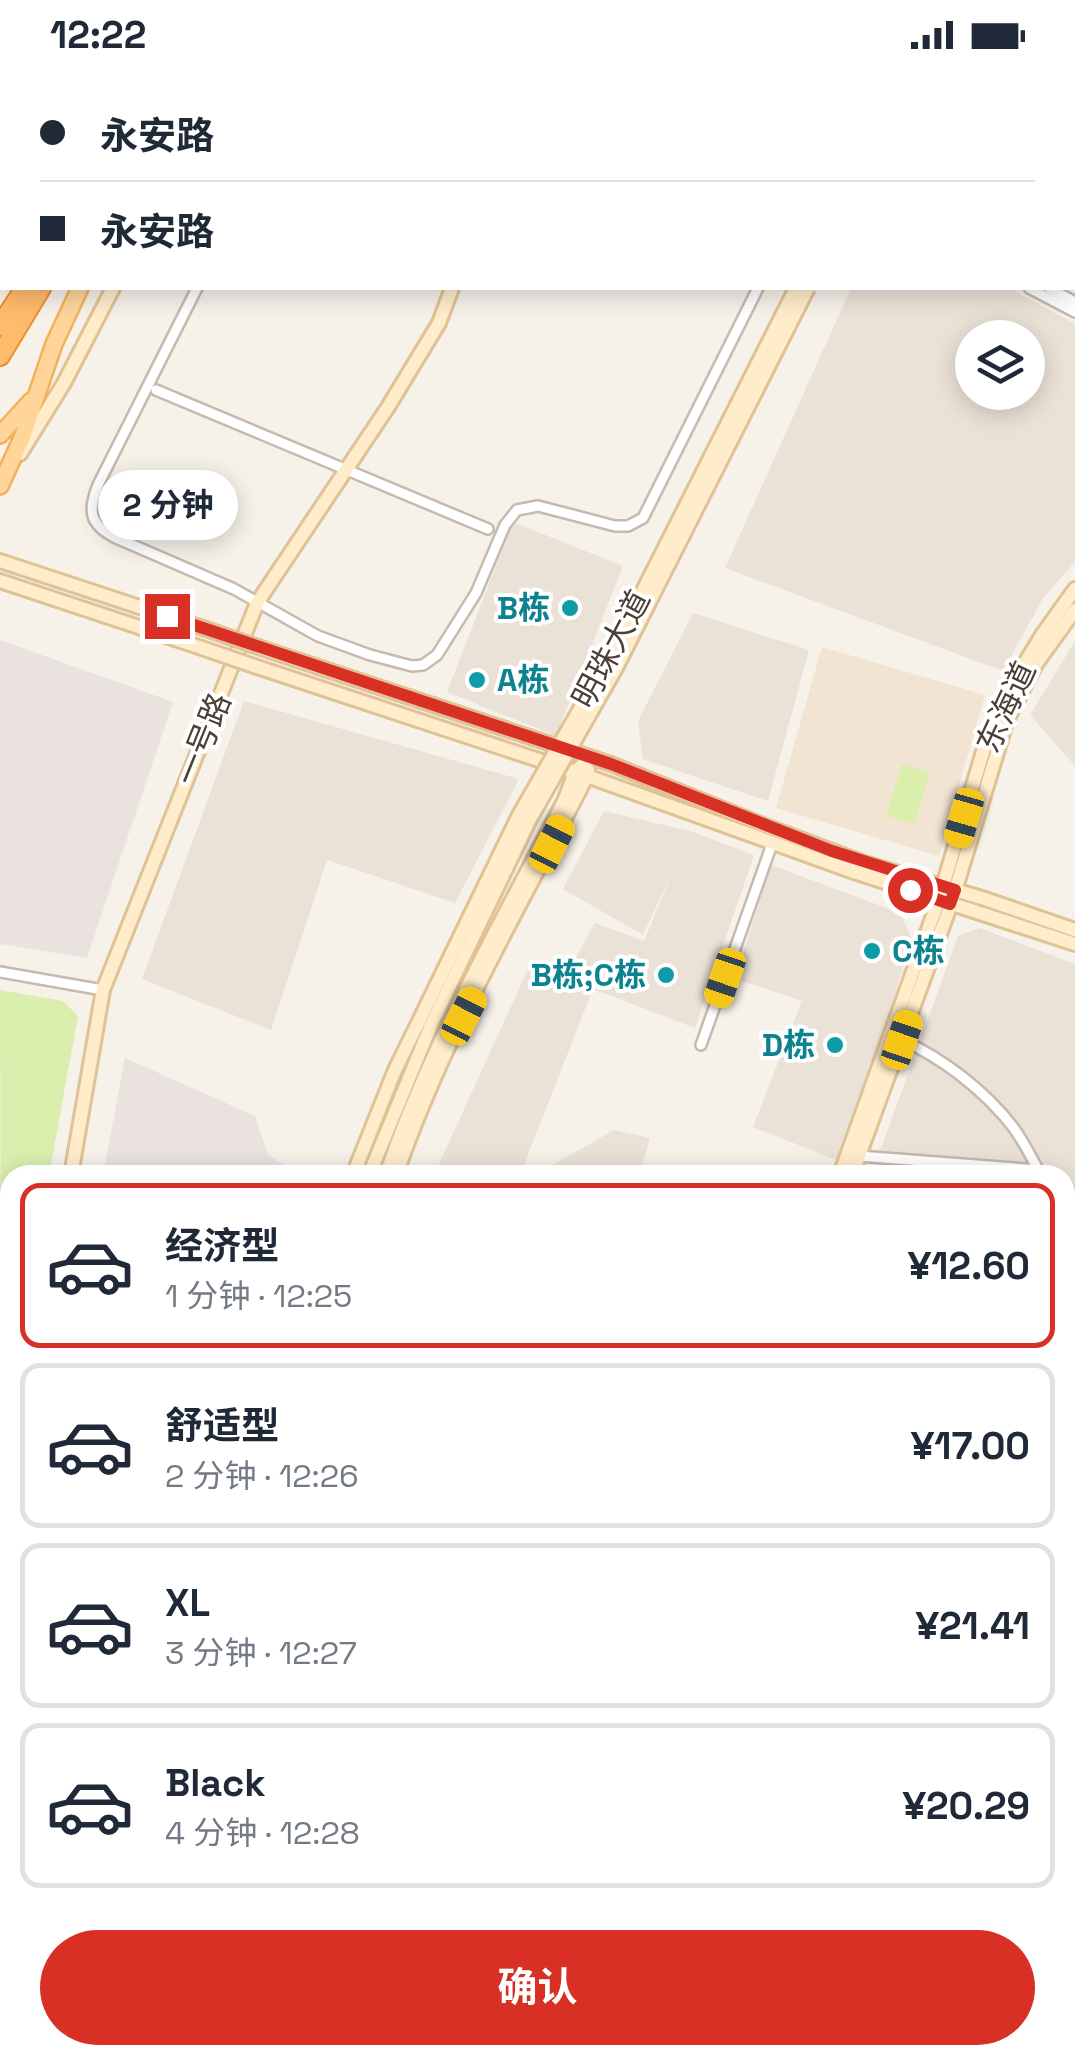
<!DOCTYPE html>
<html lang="zh">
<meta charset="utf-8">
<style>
:root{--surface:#fff;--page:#f2f2f3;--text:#1f2937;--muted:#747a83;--line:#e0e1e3;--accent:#d93025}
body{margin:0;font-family:"Space Grotesk","Noto Sans SC",sans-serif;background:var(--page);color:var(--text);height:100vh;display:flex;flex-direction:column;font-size:38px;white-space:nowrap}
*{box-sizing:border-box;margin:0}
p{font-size:32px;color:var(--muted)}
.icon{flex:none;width:55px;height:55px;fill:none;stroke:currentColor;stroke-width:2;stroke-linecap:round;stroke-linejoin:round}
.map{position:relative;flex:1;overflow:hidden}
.details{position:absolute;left:0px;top:1095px;width:1075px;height:900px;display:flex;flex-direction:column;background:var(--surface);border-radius:30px 30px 0 0;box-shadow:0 5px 25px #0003}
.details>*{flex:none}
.banner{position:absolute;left:0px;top:0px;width:1075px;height:220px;box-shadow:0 5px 25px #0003;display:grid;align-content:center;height:220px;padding:0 40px;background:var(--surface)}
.buttons{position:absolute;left:955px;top:250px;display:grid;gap:20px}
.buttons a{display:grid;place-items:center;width:90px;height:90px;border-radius:50%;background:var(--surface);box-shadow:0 5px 25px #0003;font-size:50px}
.end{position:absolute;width:45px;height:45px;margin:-22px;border:12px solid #d93025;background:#fff;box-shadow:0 0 0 5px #fff}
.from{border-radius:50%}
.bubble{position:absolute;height:70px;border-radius:35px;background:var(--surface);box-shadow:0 5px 25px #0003;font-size:32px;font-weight:700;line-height:70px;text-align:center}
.car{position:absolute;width:30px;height:60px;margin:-30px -15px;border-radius:12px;box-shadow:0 0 8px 2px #0007;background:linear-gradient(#f5c518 24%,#345 0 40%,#f5c518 0 76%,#345 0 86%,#f5c518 0)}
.banner b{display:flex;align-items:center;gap:35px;height:95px;font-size:38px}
.banner b+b{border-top:2px solid var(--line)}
.banner i{width:25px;height:25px;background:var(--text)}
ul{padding:18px 0 0;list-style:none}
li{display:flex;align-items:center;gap:30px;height:165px;margin:0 20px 15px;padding:0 20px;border:5px solid var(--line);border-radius:20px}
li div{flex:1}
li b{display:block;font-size:38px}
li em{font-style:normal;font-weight:700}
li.current{border-color:var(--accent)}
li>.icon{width:90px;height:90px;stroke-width:1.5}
.primary-button{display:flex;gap:20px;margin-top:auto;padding:20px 40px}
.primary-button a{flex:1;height:115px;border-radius:60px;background:var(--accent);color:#fff;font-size:40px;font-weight:700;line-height:115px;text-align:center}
.status{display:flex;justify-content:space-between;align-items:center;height:70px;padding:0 50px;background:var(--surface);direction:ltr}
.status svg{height:28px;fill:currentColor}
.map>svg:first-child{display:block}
.residential{fill:#ebe2d7;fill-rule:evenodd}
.industrial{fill:#e9e2de}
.education{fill:#f1e4d2}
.green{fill:#daefae}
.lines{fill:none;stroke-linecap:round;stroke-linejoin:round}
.street-casing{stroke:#c6baad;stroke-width:14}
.secondary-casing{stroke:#dfc296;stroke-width:18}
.primary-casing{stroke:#f2b25b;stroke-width:20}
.highway-casing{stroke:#f08e29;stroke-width:22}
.street{stroke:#fff;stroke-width:9}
.secondary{stroke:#ffeccb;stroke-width:12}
.primary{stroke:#ffd59a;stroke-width:15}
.highway{stroke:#ffbb6c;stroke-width:18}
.secondary-bridge-casing{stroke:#dfc296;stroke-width:18;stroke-linecap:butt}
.secondary-bridge{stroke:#ffeccb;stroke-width:12}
.route{stroke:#d93025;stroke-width:12}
.culture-dot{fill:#0f9aa8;stroke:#fff;stroke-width:4}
.labels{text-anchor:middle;stroke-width:8;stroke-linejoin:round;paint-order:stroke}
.culture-label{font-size:32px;font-weight:bold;fill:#0d838f;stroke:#fff;text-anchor:end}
.street-label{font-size:32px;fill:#4b4036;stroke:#fff}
</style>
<div class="status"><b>12:22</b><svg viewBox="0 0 49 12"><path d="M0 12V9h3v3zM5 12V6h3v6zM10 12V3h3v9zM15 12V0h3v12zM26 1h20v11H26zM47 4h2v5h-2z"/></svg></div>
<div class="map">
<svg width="1075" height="1995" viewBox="0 0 1075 1995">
<rect width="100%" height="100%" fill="#f6f1e9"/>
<!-- residential -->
<path class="residential" d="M 851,218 L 1009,218 L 1075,254 L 1075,492 L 1043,528 L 1003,601 L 725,498 ZM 972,268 L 1028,268 L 1028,322 L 972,322 Z
M 513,452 L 623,496 L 556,666 L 447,622 Z
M 693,543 L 809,580 L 768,731 L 643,689 L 638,651 Z
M 1075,571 L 1075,696 L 1030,645 Z
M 244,631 L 519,709 L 455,833 L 327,790 L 271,960 L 142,909 Z
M 604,741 L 690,761 L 754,785 L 695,958 L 564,908 L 595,853 L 644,871 L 674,798 L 643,865 L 563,819 Z
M 771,795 L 900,843 L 912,869 L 841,1092 L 753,1057 L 802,931 L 735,909 Z
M 980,858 L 1075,894 L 1075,1130 L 1065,1128 L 1065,1105 L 972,1105 L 880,1081 L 958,866 Z
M 529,897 L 591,924 L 520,1105 L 434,1105 Z
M 614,1060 L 650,1068 L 639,1105 L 535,1105 Z
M 1065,1320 L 1075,1320 L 1075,1466 L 1065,1466 Z
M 1065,1503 L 1075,1503 L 1075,1636 L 1065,1636 Z
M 1075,1660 L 1075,1865 L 1065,1862 L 1065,1814 L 1073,1813 L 1065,1714 L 1065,1661 Z
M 1065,1915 L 1075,1920 L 1075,1995 L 889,1995 L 887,1985 L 1065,1985 Z
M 355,1985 L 461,1985 L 439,1995 L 359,1995 Z"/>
<!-- industrial -->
<path class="industrial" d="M 569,0 L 875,0 L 874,2 L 577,2 Z
M 0,570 L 173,632 L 87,888 L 0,874 Z
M 125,988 L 255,1046 L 268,1085 L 285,1096 L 312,1105 L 103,1105 Z
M 0,1645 L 10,1647 L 10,1985 L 225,1985 L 226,1995 L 0,1995 Z"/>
<!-- education -->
<path class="education" d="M 822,577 L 985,625 L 939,786 L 776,738 Z
M 1065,1129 L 1075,1130 L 1075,1311 L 1065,1311 Z
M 515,1985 L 692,1985 L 692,1995 L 514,1995 Z"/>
<!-- green -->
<path class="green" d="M 902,694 L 930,702 L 914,754 L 886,746 Z
M 0,920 L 63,931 L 78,946 L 49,1105 L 10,1105 L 10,1257 L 1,1262 Z"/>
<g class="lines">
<defs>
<path id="street" d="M 337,0 L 345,2
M 393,0 L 401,2
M 424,0 L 432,2
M 275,2 L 279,0
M 197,218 L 98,415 C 88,440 89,454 114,467 L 234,519 L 318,566 L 370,585 L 412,596 L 423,595 L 437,585 L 476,523 L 505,455 L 517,440 L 538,436 L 615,456 L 628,456 L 643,448 L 758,218
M 1029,218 L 1075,242
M 1049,218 L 1075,232
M 156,320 L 488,459
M 0,902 L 103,920
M 902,970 C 944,989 985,1021 1013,1057 C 1024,1072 1032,1089 1041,1105
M 701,975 L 772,774
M 859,1086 L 1039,1100
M 1065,1477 L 1075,1478
M 1065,1490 L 1075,1490
M 1065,1633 L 1075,1632
M 0,1656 L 10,1659
M 0,1959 L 10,1957
M 210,1985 L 211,1995
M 740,1985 L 753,1995
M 495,1995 L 495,1985
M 504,1995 L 505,1985"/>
<path id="secondary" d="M 211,2 L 212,0
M 511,2 L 512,0
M 525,2 L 526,0
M 898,2 L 899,0
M 915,2 L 917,0
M 929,2 L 930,0
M 20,384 L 64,313 L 113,218
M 0,491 L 200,557
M 0,511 L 196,576
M 264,579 L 611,694 L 768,757 L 864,793 L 985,829 L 1075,860
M 254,596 L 587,706 L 854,802 L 1075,874
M 71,1105 L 103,920 L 257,533 L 388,337 L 439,253 L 452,218
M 353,1105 L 395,1000 L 420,949
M 369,1105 L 431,955
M 386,1105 C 429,977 503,850 565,729 L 575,702 L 590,687
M 396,1105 C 444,966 520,837 587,706 L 588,700
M 840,1105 L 939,829 L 988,665 L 1016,608 L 1042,565 L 1075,519
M 852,1105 L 951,834 L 1007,650 L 1036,594 L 1075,540
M 0,1509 L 10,1459
M 0,1598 L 10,1600
M 0,1613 L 10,1616
M 1065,1881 L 1075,1884
M 1065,1895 L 1075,1897
M 243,1985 L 244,1995
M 260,1985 L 262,1995
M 283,1985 L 285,1995
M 293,1985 L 294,1995
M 848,1985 L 850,1995
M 859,1985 L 861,1995"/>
<path id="primary" d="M 103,2 L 104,0
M 182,2 L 183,0
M 0,202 L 2,198
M 0,365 L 31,331
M 0,416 L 22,368 L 54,274 L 80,218"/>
<path id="highway" d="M 149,2 L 150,0
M 0,256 L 25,218
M 0,286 L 41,218"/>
</defs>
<!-- street casing -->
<use href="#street" class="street-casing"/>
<!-- secondary casing -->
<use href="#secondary" class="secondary-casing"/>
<!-- primary casing -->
<use href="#primary" class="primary-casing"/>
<!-- highway casing -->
<use href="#highway" class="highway-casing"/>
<!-- street -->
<use href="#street" class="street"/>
<!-- secondary -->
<use href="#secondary" class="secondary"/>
<!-- primary -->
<use href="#primary" class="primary"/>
<!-- highway -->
<use href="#highway" class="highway"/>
<defs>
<path id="secondary-bridge" d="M 200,557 L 264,579
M 196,576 L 254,596
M 420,949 L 519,745 L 607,592 L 796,218
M 431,955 L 530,749 L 616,598 L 808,218"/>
</defs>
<!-- secondary-bridge casing -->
<use href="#secondary-bridge" class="secondary-bridge-casing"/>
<!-- secondary-bridge -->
<use href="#secondary-bridge" class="secondary-bridge"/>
</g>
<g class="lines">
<!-- route -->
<path class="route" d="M 167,546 L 611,694 L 832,781 L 955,820 L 950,834 L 910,820"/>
</g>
<!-- markers -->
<g class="culture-dot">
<circle cx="570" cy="538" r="10"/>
<circle cx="477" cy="610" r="10"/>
<circle cx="872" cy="881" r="10"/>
<circle cx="666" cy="905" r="10"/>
<circle cx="835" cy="975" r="10"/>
</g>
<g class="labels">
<!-- culture labels -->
<g class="culture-label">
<text x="550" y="549">B栋</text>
<text x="497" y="621" text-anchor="start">A栋</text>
<text x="892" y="892" text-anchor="start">C栋</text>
<text x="646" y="916">B栋;C栋</text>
<text x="815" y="986">D栋</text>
</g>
<!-- street labels -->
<g class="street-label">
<text transform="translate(611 579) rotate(-62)" y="11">明珠大道</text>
<text transform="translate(1006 637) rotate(-65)" y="11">东海道</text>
<text transform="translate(203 669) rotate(-68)" y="11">一号路</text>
</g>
</g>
</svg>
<div class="buttons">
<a><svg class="icon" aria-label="layers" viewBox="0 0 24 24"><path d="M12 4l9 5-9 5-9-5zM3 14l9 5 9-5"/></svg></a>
</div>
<i class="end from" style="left:910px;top:820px"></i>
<i class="end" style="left:167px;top:546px"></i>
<div class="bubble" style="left:98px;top:400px;width:140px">2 分钟</div>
<i class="car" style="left:964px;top:748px;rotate:196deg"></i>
<i class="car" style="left:552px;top:774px;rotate:27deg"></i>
<i class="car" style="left:725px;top:908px;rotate:199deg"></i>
<i class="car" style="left:464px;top:946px;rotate:27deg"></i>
<i class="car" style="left:902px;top:970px;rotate:19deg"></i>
<div class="banner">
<b><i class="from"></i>永安路</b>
<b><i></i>永安路</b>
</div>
<section class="details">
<ul>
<li class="current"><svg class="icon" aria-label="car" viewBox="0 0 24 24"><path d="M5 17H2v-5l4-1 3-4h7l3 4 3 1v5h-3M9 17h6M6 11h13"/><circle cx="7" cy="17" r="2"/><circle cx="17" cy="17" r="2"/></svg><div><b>经济型</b><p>1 分钟 · 12:25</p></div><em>¥12.60</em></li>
<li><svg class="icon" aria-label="car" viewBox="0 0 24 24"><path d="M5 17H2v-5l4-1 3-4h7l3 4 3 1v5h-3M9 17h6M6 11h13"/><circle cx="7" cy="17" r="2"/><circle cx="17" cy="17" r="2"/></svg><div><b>舒适型</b><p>2 分钟 · 12:26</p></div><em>¥17.00</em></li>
<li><svg class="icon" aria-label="car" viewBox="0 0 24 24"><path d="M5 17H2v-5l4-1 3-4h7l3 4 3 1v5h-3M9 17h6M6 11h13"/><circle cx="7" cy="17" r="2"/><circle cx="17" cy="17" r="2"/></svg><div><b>XL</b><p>3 分钟 · 12:27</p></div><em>¥21.41</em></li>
<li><svg class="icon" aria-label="car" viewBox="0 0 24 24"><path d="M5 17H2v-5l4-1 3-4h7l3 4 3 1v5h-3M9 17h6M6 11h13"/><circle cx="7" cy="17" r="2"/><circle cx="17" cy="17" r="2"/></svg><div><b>Black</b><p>4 分钟 · 12:28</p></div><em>¥20.29</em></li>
</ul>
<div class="primary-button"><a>确认</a></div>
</section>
</div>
